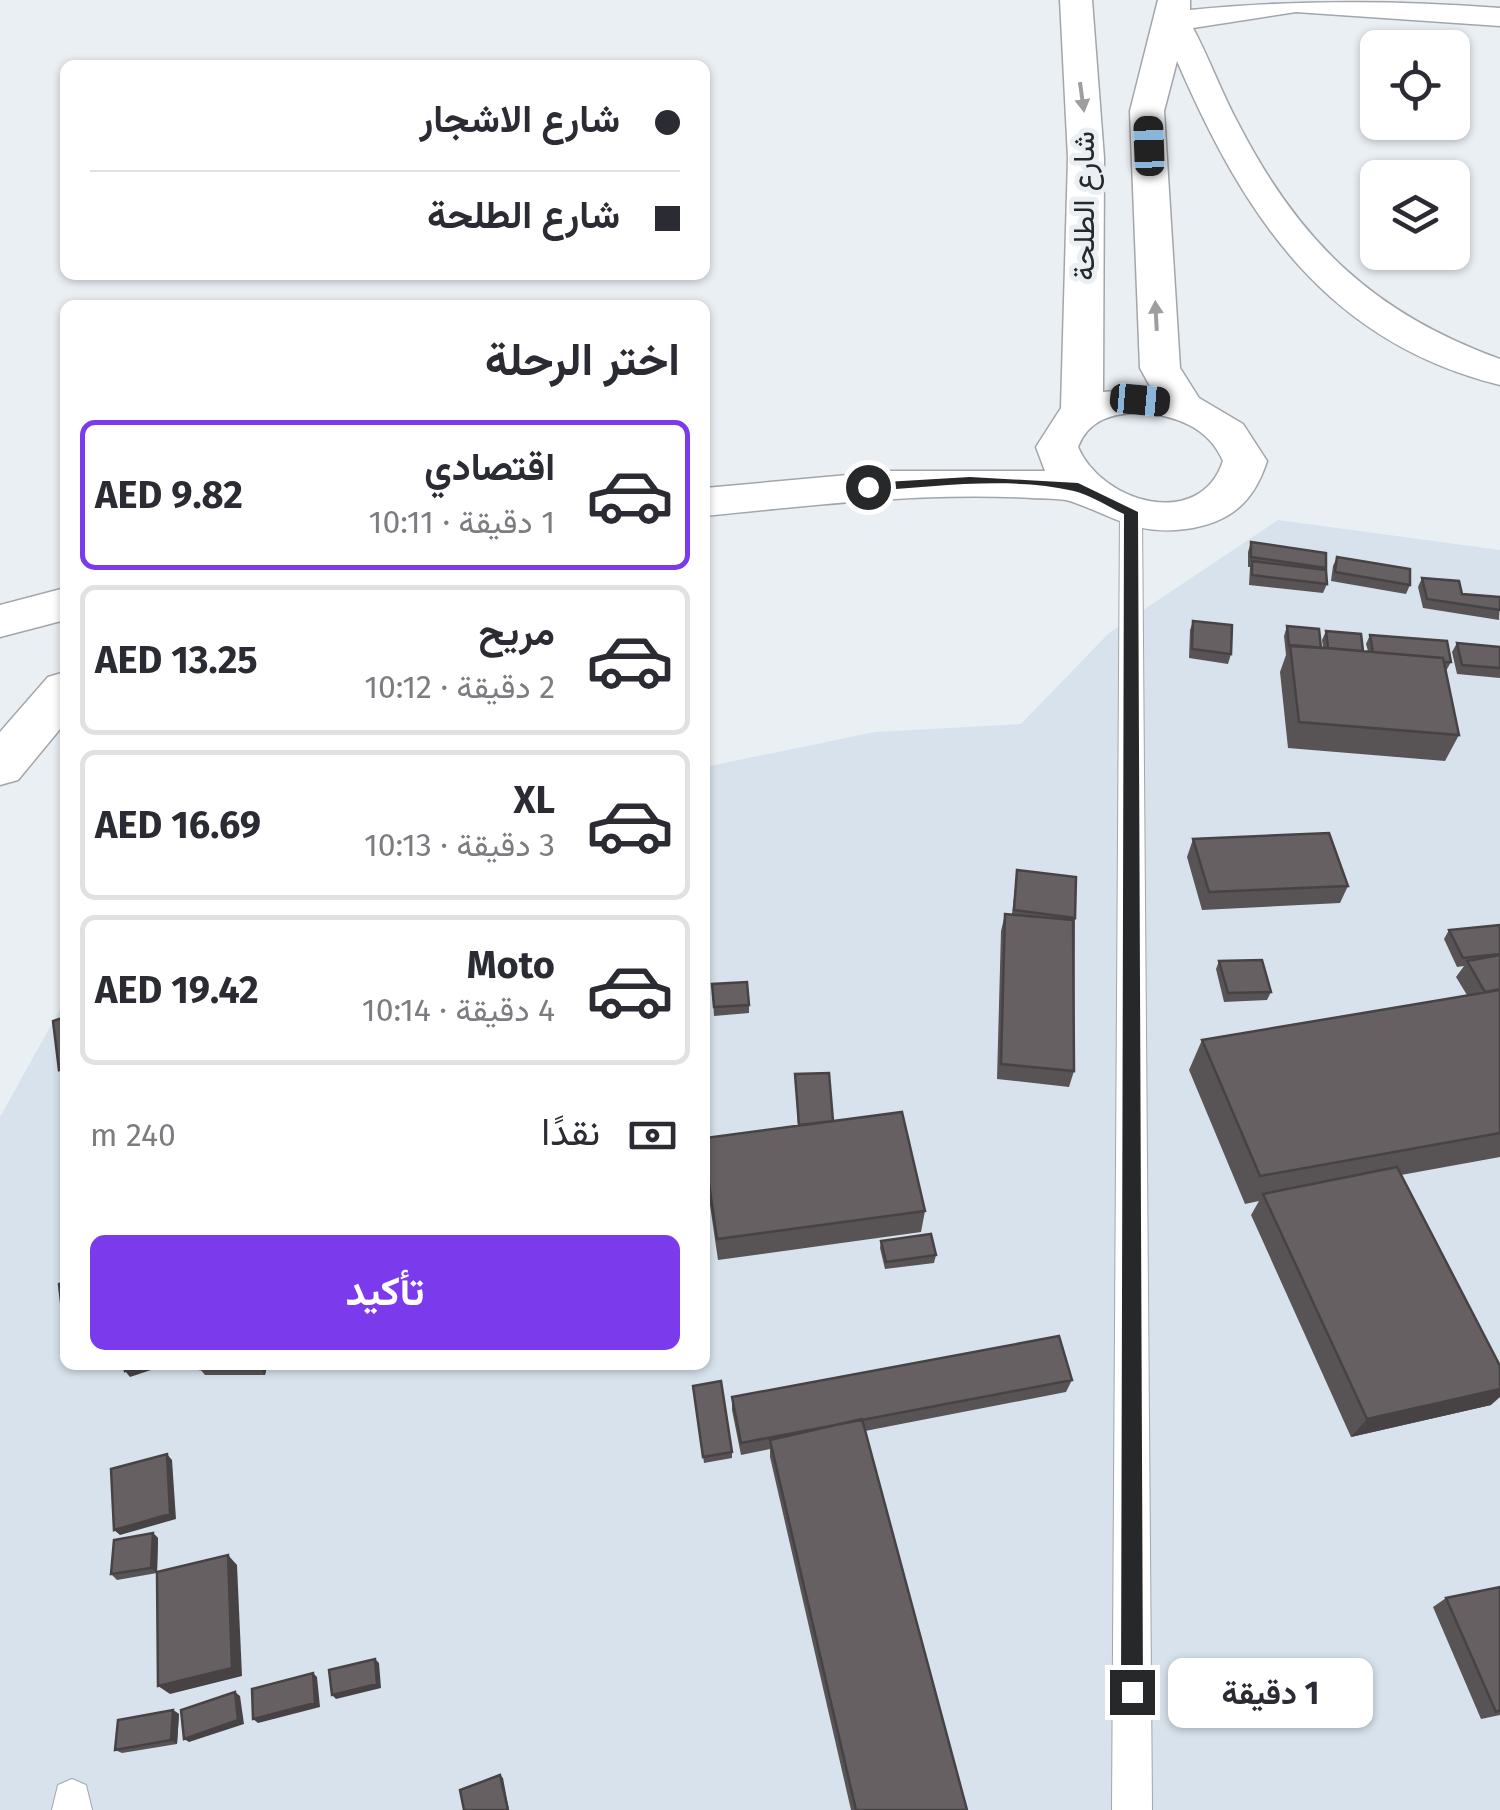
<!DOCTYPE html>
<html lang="ar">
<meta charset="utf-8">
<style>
:root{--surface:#fff;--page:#f7f7f7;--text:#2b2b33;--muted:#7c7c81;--line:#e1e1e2;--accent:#7c3aed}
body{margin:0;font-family:"Fira Sans",Vazirmatn,sans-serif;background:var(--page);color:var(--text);direction:rtl;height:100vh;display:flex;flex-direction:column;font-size:38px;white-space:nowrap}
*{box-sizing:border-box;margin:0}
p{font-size:32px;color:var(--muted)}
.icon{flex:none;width:55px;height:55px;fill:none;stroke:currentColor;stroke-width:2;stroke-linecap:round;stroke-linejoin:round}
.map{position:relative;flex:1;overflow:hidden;direction:ltr}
.side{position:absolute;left:60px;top:300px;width:650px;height:1070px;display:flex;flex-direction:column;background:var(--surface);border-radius:15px;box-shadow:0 2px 8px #0004;direction:rtl}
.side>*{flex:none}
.top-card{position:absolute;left:60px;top:60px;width:650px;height:220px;border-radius:15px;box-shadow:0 2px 8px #0004;direction:rtl;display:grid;align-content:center;height:220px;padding:0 30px;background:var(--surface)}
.buttons{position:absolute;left:1360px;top:30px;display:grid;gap:20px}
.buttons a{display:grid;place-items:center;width:110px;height:110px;border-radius:15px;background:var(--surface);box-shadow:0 2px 8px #0004;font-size:50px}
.end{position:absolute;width:45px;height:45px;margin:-22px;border:12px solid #27282a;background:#fff;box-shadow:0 0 0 5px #fff}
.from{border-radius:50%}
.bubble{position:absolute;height:70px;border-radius:15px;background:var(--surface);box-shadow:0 2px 8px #0004;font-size:32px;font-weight:700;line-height:70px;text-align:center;direction:rtl}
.car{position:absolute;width:30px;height:60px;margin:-30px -15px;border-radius:12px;box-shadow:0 0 8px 2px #0007;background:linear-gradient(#222 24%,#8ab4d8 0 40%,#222 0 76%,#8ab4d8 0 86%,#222 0)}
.top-card b{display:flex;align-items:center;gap:35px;height:95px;font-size:38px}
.top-card b+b{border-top:2px solid var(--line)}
.top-card i{width:25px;height:25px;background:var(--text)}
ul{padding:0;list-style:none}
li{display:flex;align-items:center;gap:30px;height:150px;margin:0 20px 15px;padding:0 10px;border:5px solid var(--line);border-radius:15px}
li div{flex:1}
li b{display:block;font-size:38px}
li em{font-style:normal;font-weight:700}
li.selected{border-color:var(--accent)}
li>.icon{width:90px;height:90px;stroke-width:1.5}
h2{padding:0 30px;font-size:45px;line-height:120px}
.pay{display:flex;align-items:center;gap:25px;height:110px;padding:0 30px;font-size:38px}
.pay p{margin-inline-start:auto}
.cta{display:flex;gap:20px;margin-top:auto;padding:20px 30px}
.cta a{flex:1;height:115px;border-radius:15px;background:var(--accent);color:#fff;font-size:40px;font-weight:700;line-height:115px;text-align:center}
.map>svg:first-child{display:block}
.built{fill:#d7e2ec}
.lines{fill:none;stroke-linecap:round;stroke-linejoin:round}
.service-casing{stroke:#a2a6ab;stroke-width:2}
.minor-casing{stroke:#a2a6ab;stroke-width:3}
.service{fill:#fff;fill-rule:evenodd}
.minor{fill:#fff;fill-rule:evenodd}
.wall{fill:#585354}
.shaded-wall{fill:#474345}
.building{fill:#666062;stroke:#474345;stroke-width:2.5}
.oneway{fill:#9e9e9f}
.route{fill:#27282a}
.labels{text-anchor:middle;stroke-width:10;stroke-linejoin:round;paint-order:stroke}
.far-street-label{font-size:30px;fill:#27282a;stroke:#eaeff4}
</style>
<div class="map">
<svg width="1500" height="1810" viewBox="0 0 1500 1810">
<rect width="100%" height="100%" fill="#eaeff4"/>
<!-- built -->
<path class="built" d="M 1278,520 L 1500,550 L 1500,1810 L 0,1810 L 0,1117 L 65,1000 L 65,1365 L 705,1365 L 705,767 L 875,732 L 1021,724 L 1109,633 Z"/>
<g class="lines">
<defs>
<path id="service" d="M 1131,505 L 1142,512 L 1152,1810 L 1112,1810 L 1120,512 Z
M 72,1779 L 86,1785 L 92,1810 L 52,1810 L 58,1785 Z"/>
<path id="minor" d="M 1060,0 L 1092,0 L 1104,158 L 1103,392 L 1151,388 L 1140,368 L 1130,111 L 1158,0 L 1190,0 L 1190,10 C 1290,0 1395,0 1500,8 L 1500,26 L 1296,12 L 1193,28 C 1210,60 1222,94 1239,125 C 1300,243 1375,314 1500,359 L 1500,385 C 1326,342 1244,216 1177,61 L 1164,111 L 1180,368 L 1199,398 L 1243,424 L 1267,461 C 1254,502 1230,523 1186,529 C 1135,536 1112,515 1070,501 C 1059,498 1043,499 1032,498 C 923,492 813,505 705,516 L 705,488 L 892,471 L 1045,471 L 1036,447 L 1061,408 L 1068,158 ZM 1140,412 C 1175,416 1208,426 1223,461 C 1200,531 1102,503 1078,447 C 1089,419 1112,414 1140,412 Z
M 65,588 L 65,620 L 0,637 L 0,605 Z
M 65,672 L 65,723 L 18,780 L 0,785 L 0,732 L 48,677 Z"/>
</defs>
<!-- service casing -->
<use href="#service" class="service-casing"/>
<!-- minor casing -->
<use href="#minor" class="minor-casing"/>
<!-- service -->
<use href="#service" class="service"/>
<!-- minor -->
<use href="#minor" class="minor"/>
</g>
<!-- wall -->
<path class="wall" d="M 1251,542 L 1326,568 L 1327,584 L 1323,593 L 1249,585 L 1250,567 L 1248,567 L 1248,552 Z
M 1337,557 L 1410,585 L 1406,594 L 1331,581 L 1333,566 Z
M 1422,578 L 1462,594 L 1500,597 L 1499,620 L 1423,608 L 1418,587 Z
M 1193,621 L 1231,654 L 1228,664 L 1189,658 L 1190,630 Z
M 1287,626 L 1321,648 L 1323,648 L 1322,640 L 1326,631 L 1363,651 L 1368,651 L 1366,644 L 1370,635 L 1451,662 L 1446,671 L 1459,735 L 1445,761 L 1288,748 L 1280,672 L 1286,655 L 1284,636 Z
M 1457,643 L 1500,647 L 1500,678 L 1457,674 L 1452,652 Z
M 1193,839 L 1348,886 L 1340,903 L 1202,910 L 1187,857 Z
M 1017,870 L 1075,918 L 1074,1071 L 1069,1087 L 997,1079 L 1001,931 L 1005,914 L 1012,914 Z
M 1500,925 L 1500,1157 L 1401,1175 L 1491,1405 L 1351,1437 L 1251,1215 L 1259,1201 L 1245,1204 L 1189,1070 L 1202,1040 L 1467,995 L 1456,977 L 1464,966 L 1457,967 L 1444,939 L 1449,930 Z
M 1219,961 L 1271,992 L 1267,1000 L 1224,1002 L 1216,969 Z
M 712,984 L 749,1005 L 749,1013 L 714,1016 Z
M 795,1074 L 833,1121 L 925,1211 L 921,1232 L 718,1260 L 705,1171 L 705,1138 L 798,1126 Z
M 881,1241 L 936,1255 L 934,1263 L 885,1269 L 880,1248 Z
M 267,1365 L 265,1375 L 205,1375 L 200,1369 Z
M 1072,1380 L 1066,1392 L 865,1431 L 967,1810 L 851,1810 L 770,1457 L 770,1449 L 741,1455 L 732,1410 L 732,1397 Z
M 693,1386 L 732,1452 L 732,1458 L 704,1463 Z
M 153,1533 L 158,1538 L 157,1573 L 117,1580 L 111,1574 Z
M 1500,1587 L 1500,1715 L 1481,1719 L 1433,1607 L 1446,1598 Z
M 173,1710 L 179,1714 L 177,1744 L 122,1753 L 115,1750 Z"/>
<!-- shaded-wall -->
<path class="shaded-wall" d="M 141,1365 L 166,1365 L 130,1377 L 125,1371 Z
M 261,1365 L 267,1365 L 265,1375 L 260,1369 Z
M 1500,1389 L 1500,1397 L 1491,1405 L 1351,1437 L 1367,1419 Z
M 167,1454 L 172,1460 L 176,1519 L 120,1535 L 114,1530 Z
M 153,1533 L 158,1538 L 157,1573 L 151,1568 Z
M 228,1555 L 237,1565 L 242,1676 L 170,1694 L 158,1686 Z
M 375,1659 L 379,1663 L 381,1688 L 336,1699 L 332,1695 Z
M 313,1673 L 317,1677 L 320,1707 L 258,1723 L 253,1719 Z
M 235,1692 L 240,1696 L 244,1724 L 189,1742 L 184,1739 Z
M 173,1710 L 179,1714 L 177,1744 L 171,1740 Z
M 500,1775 L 503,1778 L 509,1810 L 508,1810 Z"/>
<!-- building -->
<path class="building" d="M 1251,542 L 1326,553 L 1326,568 L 1251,557 Z
M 1337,557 L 1410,569 L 1410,585 L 1335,572 Z
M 1252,561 L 1326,570 L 1327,584 L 1252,575 Z
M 1422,578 L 1459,581 L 1462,594 L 1500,597 L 1500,610 L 1427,599 Z
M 1193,621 L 1232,625 L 1231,654 L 1192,649 Z
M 1287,626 L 1319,629 L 1321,648 L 1289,646 Z
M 1326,631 L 1361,634 L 1363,651 L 1328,648 Z
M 1370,635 L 1447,641 L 1451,662 L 1444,662 L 1443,658 L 1373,652 Z
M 1457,643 L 1500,647 L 1500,668 L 1462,665 Z
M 1290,645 L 1443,658 L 1459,735 L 1299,722 Z
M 1329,833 L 1348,886 L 1209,892 L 1193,839 Z
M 1017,870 L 1076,877 L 1075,918 L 1014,910 Z
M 1005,914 L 1073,920 L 1074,1071 L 1001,1064 Z
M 1500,925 L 1500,954 L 1463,958 L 1449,930 Z
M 1500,955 L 1500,989 L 1485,992 L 1467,961 Z
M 1262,960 L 1271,992 L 1228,993 L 1219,961 Z
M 747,982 L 749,1005 L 714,1007 L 712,984 Z
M 1500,990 L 1500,1133 L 1260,1176 L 1202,1040 Z
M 65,1017 L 65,1068 L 59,1070 L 53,1021 Z
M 829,1073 L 833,1121 L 799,1125 L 795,1074 Z
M 902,1112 L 925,1211 L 717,1239 L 705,1156 L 705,1138 Z
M 1397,1167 L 1500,1366 L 1500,1389 L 1367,1419 L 1263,1194 Z
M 931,1234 L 936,1255 L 886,1262 L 881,1241 Z
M 65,1282 L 65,1337 L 59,1284 Z
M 1059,1336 L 1072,1380 L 741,1443 L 732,1397 Z
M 124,1365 L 141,1365 L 125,1371 Z
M 201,1365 L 261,1365 L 260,1369 L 200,1369 Z
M 721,1381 L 732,1452 L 703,1457 L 693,1386 Z
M 862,1419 L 967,1810 L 856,1810 L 770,1440 Z
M 167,1454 L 170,1514 L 114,1530 L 111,1469 Z
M 153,1533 L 151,1568 L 111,1574 L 114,1540 Z
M 228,1555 L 232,1668 L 158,1686 L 157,1572 Z
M 1500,1587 L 1500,1710 L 1496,1712 L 1446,1598 Z
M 375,1659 L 377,1684 L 332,1695 L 329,1670 Z
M 313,1673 L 315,1703 L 253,1719 L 252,1689 Z
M 235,1692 L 238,1720 L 184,1739 L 181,1710 Z
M 173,1710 L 171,1740 L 115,1750 L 118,1720 Z
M 500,1775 L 508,1810 L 464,1810 L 460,1790 Z"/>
<!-- one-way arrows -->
<defs><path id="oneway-solid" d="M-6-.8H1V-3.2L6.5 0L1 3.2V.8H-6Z" transform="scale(2.5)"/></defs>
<g class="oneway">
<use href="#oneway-solid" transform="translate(1082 97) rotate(82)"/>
<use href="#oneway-solid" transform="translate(1156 316) rotate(-93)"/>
</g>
<!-- route -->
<path class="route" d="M 970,477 L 1078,483 L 1138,512 L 1143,1692 L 1132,1703 L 1121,1692 L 1124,514 C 1108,507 1091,495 1074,491 C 1009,476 934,487 868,491 L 861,487 L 868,483 Z"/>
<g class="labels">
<!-- far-street labels -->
<g class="far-street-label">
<text transform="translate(1084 206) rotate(-90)" y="10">شارع الطلحة</text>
</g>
</g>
</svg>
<div class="buttons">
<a><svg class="icon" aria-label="locate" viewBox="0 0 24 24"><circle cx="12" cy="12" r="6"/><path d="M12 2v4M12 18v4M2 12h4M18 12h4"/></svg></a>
<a><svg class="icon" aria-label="layers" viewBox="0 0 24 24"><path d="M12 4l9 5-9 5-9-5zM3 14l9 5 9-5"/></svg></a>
</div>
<i class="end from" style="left:868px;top:487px"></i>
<i class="end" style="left:1132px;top:1692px"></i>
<div class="bubble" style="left:1168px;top:1658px;width:205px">1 دقيقة</div>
<i class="car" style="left:1149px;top:146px;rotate:358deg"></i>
<i class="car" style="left:1140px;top:400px;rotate:95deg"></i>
<div class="top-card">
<b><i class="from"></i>شارع الاشجار</b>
<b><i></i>شارع الطلحة</b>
</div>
<section class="side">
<h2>اختر الرحلة</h2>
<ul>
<li class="selected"><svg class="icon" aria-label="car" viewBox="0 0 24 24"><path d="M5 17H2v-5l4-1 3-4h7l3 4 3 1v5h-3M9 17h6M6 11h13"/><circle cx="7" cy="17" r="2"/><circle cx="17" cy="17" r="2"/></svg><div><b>اقتصادي</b><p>1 دقيقة · 10:11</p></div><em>AED 9.82</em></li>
<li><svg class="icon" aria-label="car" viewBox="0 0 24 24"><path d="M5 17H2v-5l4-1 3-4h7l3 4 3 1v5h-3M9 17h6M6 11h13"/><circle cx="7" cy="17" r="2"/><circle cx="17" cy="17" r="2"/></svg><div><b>مريح</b><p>2 دقيقة · 10:12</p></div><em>AED 13.25</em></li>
<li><svg class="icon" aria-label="car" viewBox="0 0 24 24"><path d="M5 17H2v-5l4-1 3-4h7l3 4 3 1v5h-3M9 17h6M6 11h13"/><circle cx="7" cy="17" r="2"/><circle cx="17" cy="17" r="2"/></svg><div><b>XL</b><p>3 دقيقة · 10:13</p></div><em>AED 16.69</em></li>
<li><svg class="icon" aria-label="car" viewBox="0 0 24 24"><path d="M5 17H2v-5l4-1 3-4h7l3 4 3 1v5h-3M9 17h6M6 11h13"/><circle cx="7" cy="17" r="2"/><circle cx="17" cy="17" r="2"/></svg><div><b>Moto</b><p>4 دقيقة · 10:14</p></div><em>AED 19.42</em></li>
</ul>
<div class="pay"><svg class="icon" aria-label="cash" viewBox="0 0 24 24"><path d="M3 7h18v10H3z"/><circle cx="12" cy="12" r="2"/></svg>نقدًا<p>240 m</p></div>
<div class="cta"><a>تأكيد</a></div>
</section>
</div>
